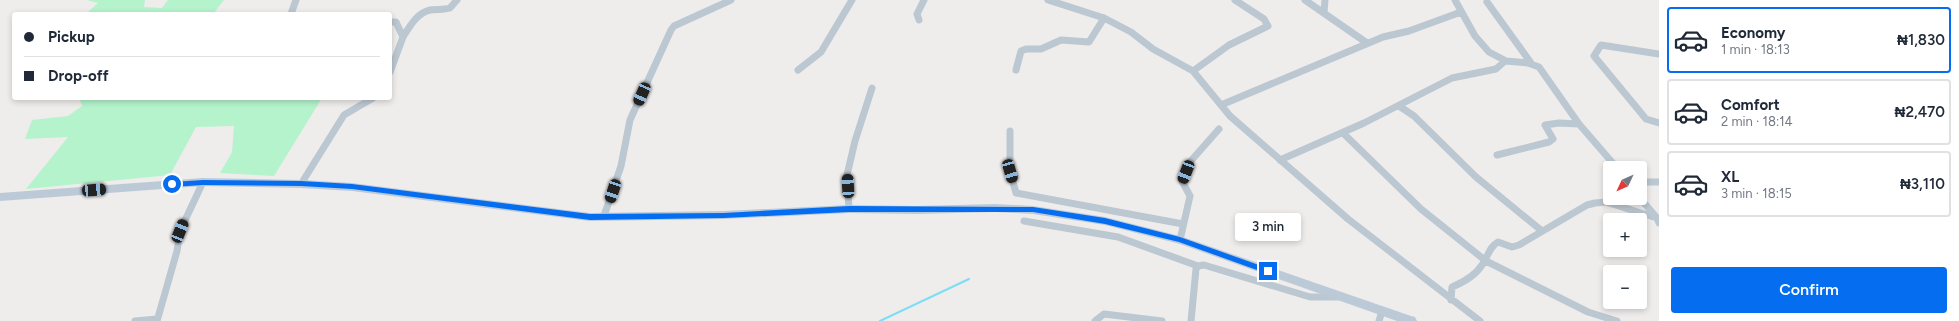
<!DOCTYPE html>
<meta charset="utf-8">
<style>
:root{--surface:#fff;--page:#f6f6f7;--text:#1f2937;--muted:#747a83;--line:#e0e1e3;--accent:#056ef0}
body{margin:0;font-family:Figtree,sans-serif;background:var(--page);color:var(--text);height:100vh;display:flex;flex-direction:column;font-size:15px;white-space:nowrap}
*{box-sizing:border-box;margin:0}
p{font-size:13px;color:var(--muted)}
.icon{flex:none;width:22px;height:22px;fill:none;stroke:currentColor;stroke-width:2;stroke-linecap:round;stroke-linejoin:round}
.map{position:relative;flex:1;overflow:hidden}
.details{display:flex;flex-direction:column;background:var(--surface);width:300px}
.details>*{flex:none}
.banner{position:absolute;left:12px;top:12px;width:380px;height:88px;border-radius:4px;box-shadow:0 2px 6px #0003;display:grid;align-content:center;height:88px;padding:0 12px;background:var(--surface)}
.needle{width:26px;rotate:226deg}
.buttons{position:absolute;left:1603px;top:161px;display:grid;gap:8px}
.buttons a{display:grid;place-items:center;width:44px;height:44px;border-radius:4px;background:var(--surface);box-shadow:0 2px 6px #0003;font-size:20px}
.end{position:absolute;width:18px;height:18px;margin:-9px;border:5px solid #056ef0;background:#fff;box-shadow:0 0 0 2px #fff}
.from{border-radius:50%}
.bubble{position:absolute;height:28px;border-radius:4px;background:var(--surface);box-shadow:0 2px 6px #0003;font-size:13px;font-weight:600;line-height:28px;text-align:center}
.car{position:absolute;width:12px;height:24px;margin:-12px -6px;border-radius:5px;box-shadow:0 0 3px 1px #0007;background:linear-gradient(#222 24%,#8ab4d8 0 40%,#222 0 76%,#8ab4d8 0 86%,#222 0)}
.banner b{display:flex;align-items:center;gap:14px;height:38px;font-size:15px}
.banner b+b{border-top:1px solid var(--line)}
.banner i{width:10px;height:10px;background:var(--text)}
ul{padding:7px 0 0;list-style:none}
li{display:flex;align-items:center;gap:12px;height:66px;margin:0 8px 6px;padding:0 4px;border:2px solid var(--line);border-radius:4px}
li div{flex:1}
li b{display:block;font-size:15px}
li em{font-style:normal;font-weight:600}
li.active{border-color:var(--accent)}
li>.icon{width:36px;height:36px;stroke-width:1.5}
.button{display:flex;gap:8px;margin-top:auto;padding:8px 12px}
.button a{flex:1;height:46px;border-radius:4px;background:var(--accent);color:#fff;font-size:16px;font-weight:600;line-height:46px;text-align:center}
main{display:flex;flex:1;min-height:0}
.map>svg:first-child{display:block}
.green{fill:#b4f3cc}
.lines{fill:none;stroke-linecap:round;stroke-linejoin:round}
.stream{stroke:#7cddf5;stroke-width:2}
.street{stroke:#bbc7d1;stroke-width:7}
.secondary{fill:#bccad8;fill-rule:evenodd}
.route{fill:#056ef0}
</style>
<main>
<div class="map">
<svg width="1659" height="321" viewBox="0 0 1659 321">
<rect width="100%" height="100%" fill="#efecec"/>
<!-- green -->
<path class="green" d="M 87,0 L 145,0 L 144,7 L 162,8 L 168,0 L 224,0 L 213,14 L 105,14 L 106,13 L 87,13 L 98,3 Z
M 79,98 L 322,98 L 274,176 L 220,173 L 232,152 L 234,126 L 196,127 L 170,175 L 26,189 L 68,137 L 25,139 L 32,120 L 68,116 L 82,106 Z"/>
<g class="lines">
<!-- stream -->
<path class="stream" d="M 880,321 L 969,279"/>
<!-- street -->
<path class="street" d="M 1048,0 L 1104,18 L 1131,32 L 1153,49 L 1193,71 L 1230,116 L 1348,219 L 1480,321
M 1305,0 L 1367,43
M 1455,0 L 1475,36 L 1489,52 L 1506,61 L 1528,63 L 1539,67 L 1579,124 L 1617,168
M 1487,2 L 1531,63
M 1324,12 L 1325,0
M 291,14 L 296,0
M 919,20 L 917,14 L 924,0
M 390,22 L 396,22 L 403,37 L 390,72
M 403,37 C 410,26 417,13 430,10 C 437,9 444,10 450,8 L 457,0
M 1659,54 L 1601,45 L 1594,56 L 1646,119 L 1659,123
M 798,70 L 821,52 L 852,0
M 1016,70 L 1021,51 L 1026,49 L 1041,49 L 1061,40 L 1089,42 L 1104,18
M 1193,71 L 1229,45 L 1268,26 L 1264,19 L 1235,0
M 1221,105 L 1383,37 L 1409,31 L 1461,12
M 1399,106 L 1414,116 L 1476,177 L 1542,231
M 1010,131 L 1010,171 L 1016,193 L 1183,224
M 1343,133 L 1421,209 L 1486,261 L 1588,312 L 1617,321
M 1497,155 L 1549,142 L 1553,139 L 1545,125 L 1559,123 L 1579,124
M 1280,160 L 1364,123 L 1452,78 L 1496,69 L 1505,61
M 1640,182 L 1659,182
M 301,184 L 344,115 L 373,98
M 1640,198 L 1657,218 L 1659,223
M 849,209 L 847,175 L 855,141 L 872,88
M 604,216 L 621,166 L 630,120 L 671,30 L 674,26 L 731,0
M 1024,221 L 1118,237 L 1198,266
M 1180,240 L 1190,196 L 1182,181 L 1189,163 L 1219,129
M 1451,300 L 1452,287 C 1464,282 1475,276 1482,265 C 1488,257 1489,247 1498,242 L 1512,247 L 1519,245 L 1587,205 L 1595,203 L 1606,202 L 1657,218
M 135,321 L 157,319
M 157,321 L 177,251 L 180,231 L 203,182
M 1095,321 L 1104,314 L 1162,321
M 1191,321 L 1196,269 L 1198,266 L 1204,265 L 1310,297 L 1339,297
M 1379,321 L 1382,311"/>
<!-- secondary -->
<path class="secondary" d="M 203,178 L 301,180 L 352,183 L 590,213 L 724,211 L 849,205 L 917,206 L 995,204 L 1033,206 L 1105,217 L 1180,236 L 1411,316 L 1415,317 L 1417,321 L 1397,321 L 1180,244 L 1105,225 L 1033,214 L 995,212 L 917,214 L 849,213 L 724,219 L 590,221 L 352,191 L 301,188 L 203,186 L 0,201 L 0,193 Z"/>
</g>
<!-- route -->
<path class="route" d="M 203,180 L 301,181 L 352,184 L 590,214 L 724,213 L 849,206 L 1033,207 L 1105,218 L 1180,237 L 1270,269 L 1271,271 L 1268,274 L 1179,242 L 1105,224 L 1033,212 L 849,212 L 724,218 L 590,220 L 352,189 L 301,186 L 203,185 L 172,187 L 169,184 L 172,182 Z"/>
</svg>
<div class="buttons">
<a><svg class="needle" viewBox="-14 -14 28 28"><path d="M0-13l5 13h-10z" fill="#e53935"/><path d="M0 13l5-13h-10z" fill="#747a83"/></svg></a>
<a>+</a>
<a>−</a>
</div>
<i class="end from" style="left:172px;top:184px"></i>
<i class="end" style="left:1268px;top:271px"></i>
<div class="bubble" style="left:1235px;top:213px;width:66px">3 min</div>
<i class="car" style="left:642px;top:94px;rotate:204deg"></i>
<i class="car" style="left:1010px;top:171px;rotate:164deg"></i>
<i class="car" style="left:1186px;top:172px;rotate:201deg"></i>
<i class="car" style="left:848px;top:186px;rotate:357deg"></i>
<i class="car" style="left:94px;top:190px;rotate:86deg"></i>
<i class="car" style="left:613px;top:191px;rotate:198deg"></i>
<i class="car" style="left:180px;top:231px;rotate:22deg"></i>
<div class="banner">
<b><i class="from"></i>Pickup</b>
<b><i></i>Drop-off</b>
</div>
</div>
<section class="details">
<ul>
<li class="active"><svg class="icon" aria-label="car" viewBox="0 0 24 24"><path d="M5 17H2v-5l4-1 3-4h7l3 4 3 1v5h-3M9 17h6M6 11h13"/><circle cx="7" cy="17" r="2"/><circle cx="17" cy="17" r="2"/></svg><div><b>Economy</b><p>1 min · 18:13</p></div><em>₦1,830</em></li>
<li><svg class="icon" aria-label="car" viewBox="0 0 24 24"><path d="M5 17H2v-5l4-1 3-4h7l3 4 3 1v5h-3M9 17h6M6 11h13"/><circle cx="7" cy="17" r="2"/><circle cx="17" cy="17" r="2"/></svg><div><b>Comfort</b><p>2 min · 18:14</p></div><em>₦2,470</em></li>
<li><svg class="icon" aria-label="car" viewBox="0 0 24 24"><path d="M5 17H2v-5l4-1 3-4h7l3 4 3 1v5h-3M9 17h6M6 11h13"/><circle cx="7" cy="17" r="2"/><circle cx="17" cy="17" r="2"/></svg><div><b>XL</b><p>3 min · 18:15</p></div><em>₦3,110</em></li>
</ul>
<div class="button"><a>Confirm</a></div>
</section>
</main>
